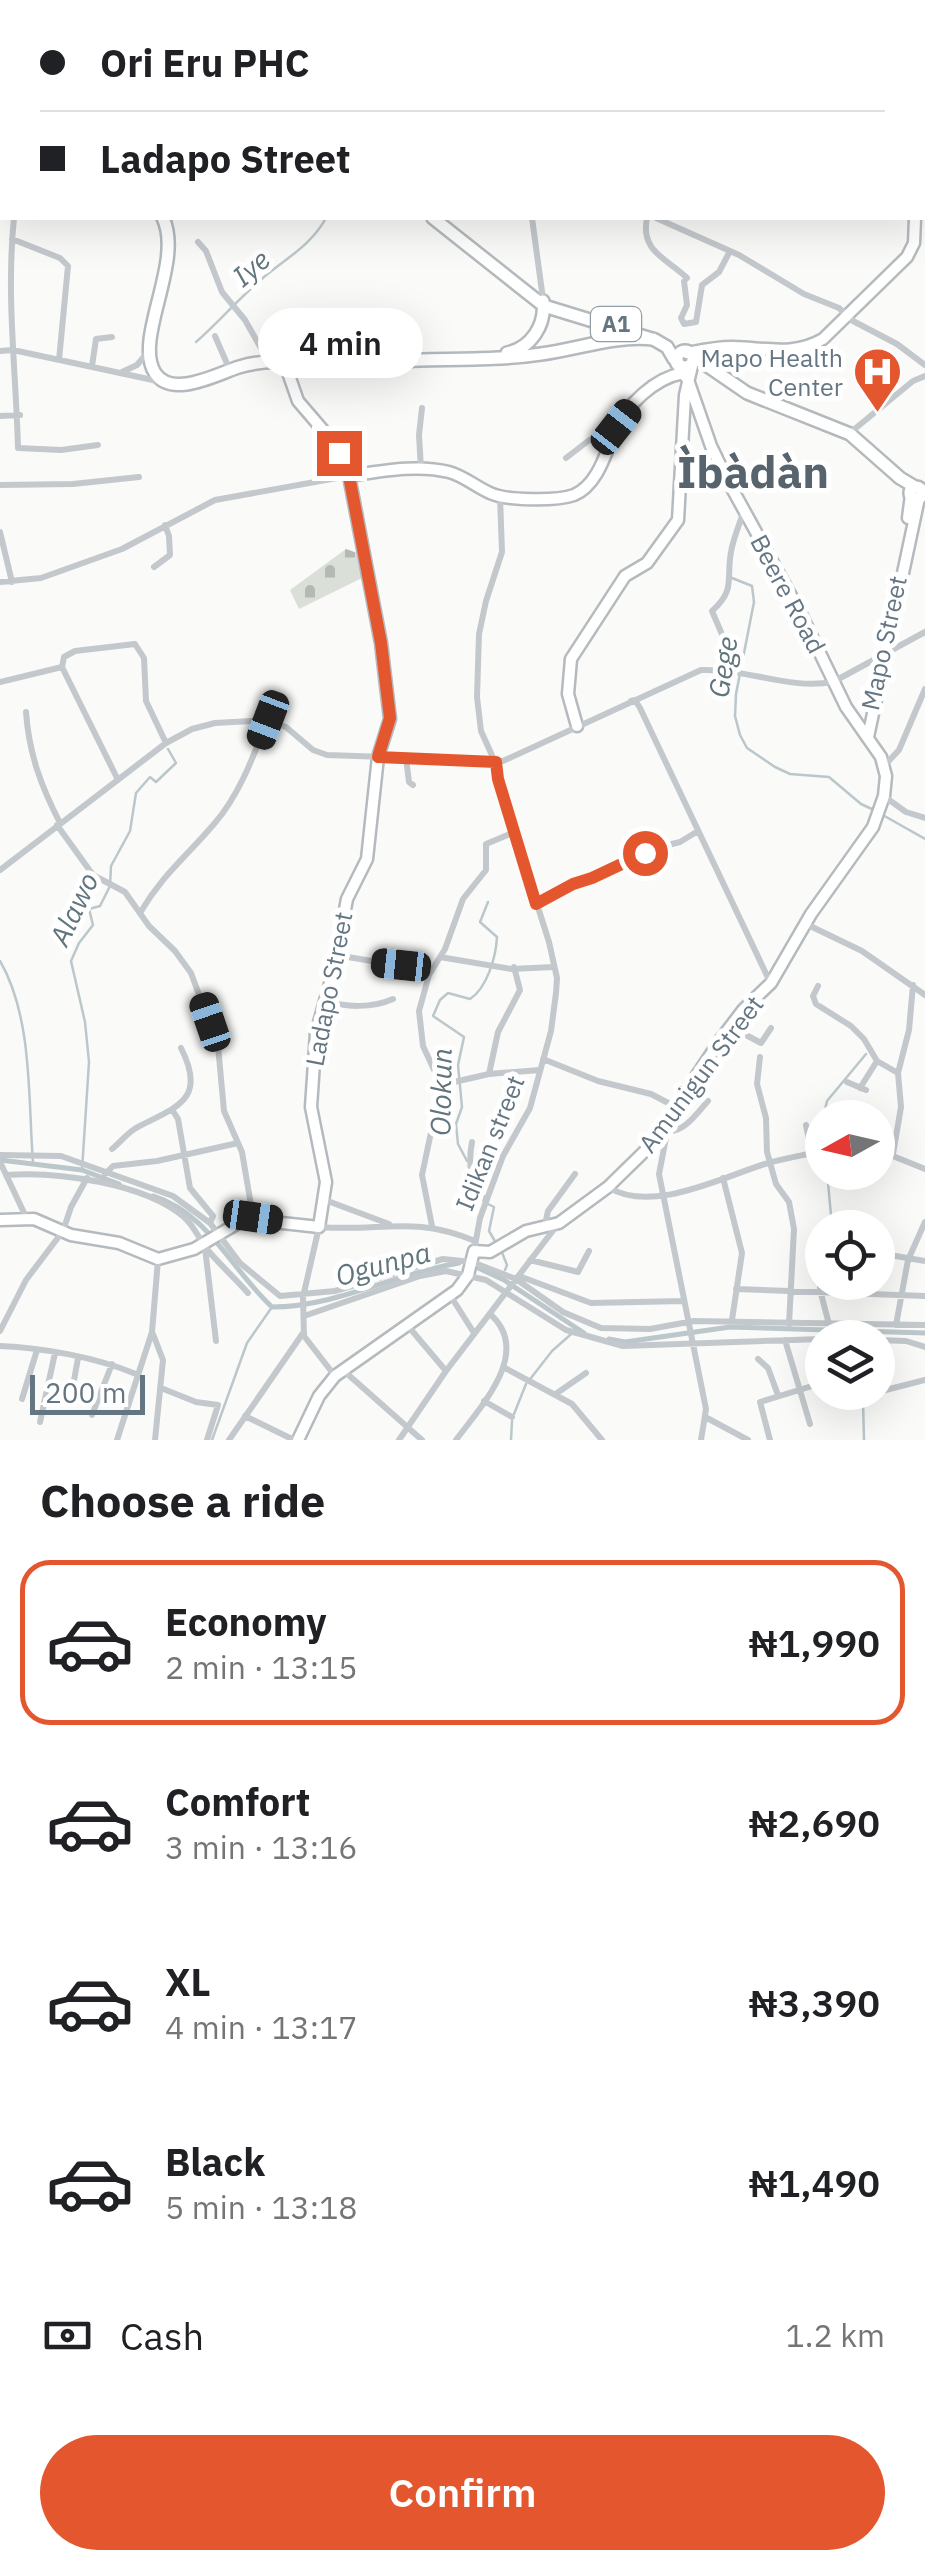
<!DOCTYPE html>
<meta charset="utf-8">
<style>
:root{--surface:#fff;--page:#f6f6f6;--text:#202124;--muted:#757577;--line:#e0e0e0;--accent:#e4572e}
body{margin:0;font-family:"IBM Plex Sans",sans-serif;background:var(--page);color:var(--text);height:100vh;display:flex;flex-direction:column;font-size:38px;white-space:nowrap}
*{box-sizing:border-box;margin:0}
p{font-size:32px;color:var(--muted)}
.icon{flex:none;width:55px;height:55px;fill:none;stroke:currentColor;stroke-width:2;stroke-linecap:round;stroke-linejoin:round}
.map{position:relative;height:1440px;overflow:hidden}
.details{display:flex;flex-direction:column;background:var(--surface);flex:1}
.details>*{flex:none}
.top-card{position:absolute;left:0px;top:0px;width:925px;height:220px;box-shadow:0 10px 40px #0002;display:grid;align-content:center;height:220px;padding:0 40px;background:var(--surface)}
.needle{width:65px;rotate:262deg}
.tools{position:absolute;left:805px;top:1100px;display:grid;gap:20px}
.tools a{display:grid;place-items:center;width:90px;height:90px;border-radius:50%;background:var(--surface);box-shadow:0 10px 40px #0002;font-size:50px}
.scale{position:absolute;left:30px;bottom:25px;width:115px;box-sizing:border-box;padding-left:10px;border:5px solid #657683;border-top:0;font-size:28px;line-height:35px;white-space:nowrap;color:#657683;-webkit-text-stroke:8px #fff;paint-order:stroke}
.end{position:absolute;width:45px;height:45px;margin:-22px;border:12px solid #e4572e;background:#fff;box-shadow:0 0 0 5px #fff}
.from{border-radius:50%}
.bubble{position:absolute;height:70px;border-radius:35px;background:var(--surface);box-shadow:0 10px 40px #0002;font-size:32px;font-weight:600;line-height:70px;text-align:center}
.car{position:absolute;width:30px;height:60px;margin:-30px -15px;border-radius:12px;box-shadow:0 0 8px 2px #0007;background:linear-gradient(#222 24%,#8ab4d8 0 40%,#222 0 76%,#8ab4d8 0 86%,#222 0)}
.top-card b{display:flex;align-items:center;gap:35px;height:95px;font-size:38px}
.top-card b+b{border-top:2px solid var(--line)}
.top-card i{width:25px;height:25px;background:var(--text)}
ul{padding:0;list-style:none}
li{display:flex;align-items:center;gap:30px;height:165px;margin:0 20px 15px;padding:0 20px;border:5px solid transparent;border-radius:30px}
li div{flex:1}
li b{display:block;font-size:38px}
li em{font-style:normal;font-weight:600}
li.on{border-color:var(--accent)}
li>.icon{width:90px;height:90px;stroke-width:1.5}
h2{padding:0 40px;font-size:45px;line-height:120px}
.pay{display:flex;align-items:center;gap:25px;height:110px;padding:0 40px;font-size:38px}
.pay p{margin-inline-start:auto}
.cta{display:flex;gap:20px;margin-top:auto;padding:20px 40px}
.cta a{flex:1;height:115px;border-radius:60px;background:var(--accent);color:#fff;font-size:40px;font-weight:600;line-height:115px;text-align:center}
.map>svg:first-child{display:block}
.cemetery{fill:url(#cemetery-stones)}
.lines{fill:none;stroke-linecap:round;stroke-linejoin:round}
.stream{stroke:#bbc7cb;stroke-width:2.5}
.canal{stroke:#bbc7cb;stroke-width:5}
.major-casing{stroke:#b5babe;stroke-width:15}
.highway-casing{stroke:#b4b9bd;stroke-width:16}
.minor{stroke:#c3c8cc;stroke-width:6}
.major{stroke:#fff;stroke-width:10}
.highway{stroke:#fff;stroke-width:11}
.route{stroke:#e4572e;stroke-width:12}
.labels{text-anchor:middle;stroke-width:10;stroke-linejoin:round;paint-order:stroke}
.shield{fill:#fff;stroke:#939fa8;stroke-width:2.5}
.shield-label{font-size:22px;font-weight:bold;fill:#657683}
.poi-label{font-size:25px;fill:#657683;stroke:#fff;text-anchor:end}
.street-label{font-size:25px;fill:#657683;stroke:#fff}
.water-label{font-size:28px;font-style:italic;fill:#60757c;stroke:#fff}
.town-label{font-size:45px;font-weight:bold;fill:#57646e;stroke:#fff}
</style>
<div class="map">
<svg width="925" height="1440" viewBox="0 0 925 1440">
<defs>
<pattern id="cemetery-stones" width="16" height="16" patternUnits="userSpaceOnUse" patternTransform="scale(2.5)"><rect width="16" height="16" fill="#dadfd7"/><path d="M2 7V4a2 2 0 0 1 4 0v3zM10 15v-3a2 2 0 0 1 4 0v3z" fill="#b4b9b4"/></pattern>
</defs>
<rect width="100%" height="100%" fill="#fafaf8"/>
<!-- cemetery -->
<path class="cemetery" d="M 346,549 L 360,554 L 362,578 L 299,609 L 290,590 Z"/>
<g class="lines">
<!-- stream -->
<path class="stream" d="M 326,2 L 329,0
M 649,2 L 650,0
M 0,65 L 2,64
M 196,342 C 220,321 240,297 264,277 C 287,258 312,244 326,218
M 732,578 L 752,586 L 754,602 L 736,694 L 735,716 L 740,735 L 747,748 L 775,767 L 790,774 L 829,777 L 861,804 L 874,810
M 881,814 L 925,839
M 0,961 C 33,1018 28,1099 33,1163
M 823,1118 L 827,1101 L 866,1054
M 467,1161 L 458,1144 L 456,1124 L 462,1107 L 458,1065 L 464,1037 L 433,1016 L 440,1000 L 448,993 L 470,999 C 487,988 496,957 497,937 L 480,922 L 488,902
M 82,1170 L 89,1062 L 85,1022 L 71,961 L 79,943 L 93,925 L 89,909 L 100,906 L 110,886 L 111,866 L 130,831 L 136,793 L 150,777 L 156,782 L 176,763 L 168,749
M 827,1172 L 831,1215 L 828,1228
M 486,1203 L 494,1207 L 489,1231 L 496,1243
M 501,1250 L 507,1265 L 505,1270
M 861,1338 L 862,1331
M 531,1378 L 552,1351 L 578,1328
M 859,1392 L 863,1401 L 864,1440
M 514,1414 L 526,1384
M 212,1440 L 247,1343 L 272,1307
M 511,1440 L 512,1421"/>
<!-- canal -->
<path class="canal" d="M 0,1160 L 82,1170 L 119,1184
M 153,1196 C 209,1214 230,1268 272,1307 C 336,1307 396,1273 459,1263
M 474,1266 L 504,1280 L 584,1333
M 609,1339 L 625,1342 L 730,1327 L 925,1333"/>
<defs>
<path id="major" d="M 922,186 L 925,183
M 687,353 C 702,350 720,346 735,347 C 766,348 794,356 823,339 L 907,257 L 914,243 L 915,218
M 349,476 C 382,471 417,464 449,472 C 464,476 476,487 490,493 C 507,501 557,501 574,495 C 598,485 606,452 615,431 C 626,405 655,378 683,373
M 908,518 L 911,495
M 577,726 L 568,694 L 571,659 L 625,576 L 647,563 L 678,520 L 685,395 L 692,366
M 868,737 L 919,498
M 0,1220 L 34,1219 L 71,1235 L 119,1243 L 158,1259 L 194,1249 L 245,1219 L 319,1227 L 326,1182 L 311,1107 L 316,1033 L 333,973 L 347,899 L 367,859 L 378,757 L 390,719 L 381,643 L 349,476 L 334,443 L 298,401 L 284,361
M 298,1440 L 319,1396 L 335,1376 L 457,1290 L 468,1275 L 474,1251 L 490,1252 L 526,1231 L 559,1223 L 608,1187 L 650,1146 L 721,1039 L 743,1010 L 771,983 L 811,914 L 873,827 L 884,796 L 886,776 L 881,757 L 846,707 L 800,612 L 729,483 L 711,446 L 688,380 L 676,363"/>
<path id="highway" d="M 164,0 L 167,2
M 0,155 L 2,154
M 163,218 C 184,262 133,339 155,373 C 172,399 217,374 239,367 C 275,356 308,365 344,366 C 370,367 395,361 420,360 C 461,359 500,360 541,354 C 579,349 614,335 653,339
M 433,218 L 544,306 L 655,340 L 667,347 L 674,359
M677 359a8 8 0 1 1 16 0a8 8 0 1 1-16 0Z
M 507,353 C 531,348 546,325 543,301
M 696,358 L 747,393 L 850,434 L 900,478 L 915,487
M910 493a6 6 0 1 1 12 0a6 6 0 1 1-12 0Z"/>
</defs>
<!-- major casing -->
<use href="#major" class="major-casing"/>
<!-- highway casing -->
<use href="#highway" class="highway-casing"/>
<!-- minor -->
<path class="minor" d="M 363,0 L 365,2
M 629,0 L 633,2
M 43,2 L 44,0
M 434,2 L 437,0
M 553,2 L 553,0
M 617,2 L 618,0
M 922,69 L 925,71
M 0,94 L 2,93
M 922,208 L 925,210
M 14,218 C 6,295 16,371 18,448 L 61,450 L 98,445
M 532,218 L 543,299
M 647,218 C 640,251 666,258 687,278 L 684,281 L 687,305 L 681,318 L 684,324 L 696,322 L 702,285 L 719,272 L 730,251
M 656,218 L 739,255 L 804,294 L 839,308 L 853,321 L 897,344 L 925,365
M 12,239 L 60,258 L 68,266 L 59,360
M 198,242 L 206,251 L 222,292 L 245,320 L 266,357
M 215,336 L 228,366
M 0,351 L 13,350 L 162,382
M 92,366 L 96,339 L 112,337
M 122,372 L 137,365 L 147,353
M 0,416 L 20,415
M 851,432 L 913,381 L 925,376
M 566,458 L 588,441 L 616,427
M 421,469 L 419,435 L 422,408
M 0,485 L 73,484 L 139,477
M 0,532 L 12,582
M 154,567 L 170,555 L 169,536 L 165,525
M 0,582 L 41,578 L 122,549 L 215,500 L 348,476
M 62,667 L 64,657 L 75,651 L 135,644 L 144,658 L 146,701 L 166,743
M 62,667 L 118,780
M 728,670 L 724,639 L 712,611 C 736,590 726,579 731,552 C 733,539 739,526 743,513
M 0,682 L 62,667
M 631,701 L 635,700 L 640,708 L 770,982
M 26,712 C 29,754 41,786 60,823
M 406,758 L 409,782 L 413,785
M 885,765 L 899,750 L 925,689
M 885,797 L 906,812 L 925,818
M 57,825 L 93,875 L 125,892 L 149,926 L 175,951 L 191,973 L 218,1046 L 224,1111 L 242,1152 L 253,1217
M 0,870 L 166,743 L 192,729 L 215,723 L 267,720 L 286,727 L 313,750 L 327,755 L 503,761 L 701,670 C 745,668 789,690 833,682 L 925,632
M 536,904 L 573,884 L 592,878 L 660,847 L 680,842 L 698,831
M 140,913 C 163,874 186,857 214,824 C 239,796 254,755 267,721
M 806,924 L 862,951 L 925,995
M 336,955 L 413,968 L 429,975
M 440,957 L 511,969 L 554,967
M 818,986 L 813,996 L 816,1004 L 851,1026 L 864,1039 L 877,1061 L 898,1073
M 324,1000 C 345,1008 373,1008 393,999
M 731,1027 L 761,1043 L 771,1028
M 760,1057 L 757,1084 L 766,1118 L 767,1152 L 776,1184 L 789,1202 L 794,1229 L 789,1324
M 543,1059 L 598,1081 L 651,1094 L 676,1107
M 489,1074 L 498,1032 L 520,990 L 514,967
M 847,1082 L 866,1090
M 441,1085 L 489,1074 L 540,1070
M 860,1088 L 877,1061
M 173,1111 L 178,1119 L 190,1188 L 213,1216 L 210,1223
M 806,1125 L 812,1153
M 665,1127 L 667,1133 L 659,1174 L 706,1409 L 701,1440
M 667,1131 C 684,1133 697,1113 708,1101
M 472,1142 C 468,1162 470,1186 486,1201
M 112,1149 C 121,1142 126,1134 136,1128 C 175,1107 208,1101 181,1048
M 878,1150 L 925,1169
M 893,1154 L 901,1107 L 898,1073 L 909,1030 L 913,985
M 0,1155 L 61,1156 L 173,1196 L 210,1223 L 240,1263 L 280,1296 L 335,1291 L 443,1259 L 472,1262 L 516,1279 L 563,1312 L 601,1328 L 650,1329 L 694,1321 L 925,1325
M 0,1162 L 26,1217
M 105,1174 L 113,1166 L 157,1161 L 238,1143
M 6,1175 C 56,1171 144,1183 184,1217 C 194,1226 198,1237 206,1248 C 219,1264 235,1278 248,1293
M 723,1178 L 742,1253 L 732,1320
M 608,1187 C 652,1215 724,1176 768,1163 C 786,1158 805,1155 822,1151
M 325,1200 L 389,1224
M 545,1225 L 548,1211 L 575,1174
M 432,1226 L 422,1175 L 441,1085 L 423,1046 L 419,1011 L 429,975 L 445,949 L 463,899 L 486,870 L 486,844 L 515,832
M 205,1248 L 216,1341
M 474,1251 L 480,1218 L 503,1156 L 530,1108 L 551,1031 L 556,993 L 557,978 L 549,942 L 499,784 L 495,762 L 481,731 L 477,697 L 479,634 L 486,601 L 502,552 L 500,497
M 878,1253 L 925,1261
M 530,1260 L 578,1272 L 589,1251
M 822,1260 L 820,1290 L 829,1324
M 519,1276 L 591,1303 L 683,1301
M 736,1289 L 925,1296
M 450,1295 L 474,1333
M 304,1316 L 420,1276 L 446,1271 L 486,1280 L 566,1330 L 623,1346 L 822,1339
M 896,1325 L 908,1260 L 925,1222
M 408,1326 L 446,1371
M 0,1331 L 26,1280 L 63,1231 L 71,1207 L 87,1178
M 153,1334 L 163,1360 L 155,1440
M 785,1340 L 810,1424
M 878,1340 L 906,1341 L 925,1347
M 0,1346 C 44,1348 95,1357 136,1374
M 758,1359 L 768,1368 L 778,1395
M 505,1368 L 572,1404 L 602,1440
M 344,1371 L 422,1440
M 335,1376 L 304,1336 L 303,1297 L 319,1227 C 381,1232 413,1215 475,1241
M 73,1386 L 78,1358
M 161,1388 L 196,1402 L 218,1405 L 207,1440
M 878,1392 L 925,1380
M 557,1393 L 586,1373
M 22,1399 L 37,1350
M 484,1401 L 512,1417
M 92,1415 L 112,1364
M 245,1416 L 294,1440
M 707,1418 L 748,1440
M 40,1422 L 55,1353
M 117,1440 L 152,1332 L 158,1260
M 229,1440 L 303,1333
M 399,1440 L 446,1371 L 558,1224
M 456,1440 C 481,1406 533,1352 490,1314
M 770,1440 L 760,1402 L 822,1383"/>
<!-- major -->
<use href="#major" class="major"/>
<!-- highway -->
<use href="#highway" class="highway"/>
</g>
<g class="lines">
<!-- route -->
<path class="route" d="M 339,453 L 349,476 L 381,643 L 390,718 L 378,757 L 496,762 L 498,779 L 536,904 L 573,884 L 592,878 L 645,853"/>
</g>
<!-- icons -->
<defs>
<symbol id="hospital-pin" viewBox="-11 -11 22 30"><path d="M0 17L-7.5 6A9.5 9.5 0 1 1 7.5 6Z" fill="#e4572e" stroke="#fff"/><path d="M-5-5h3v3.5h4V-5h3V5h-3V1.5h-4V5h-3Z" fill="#fff"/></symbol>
</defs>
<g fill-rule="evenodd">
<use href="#hospital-pin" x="850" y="344" width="55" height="75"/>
</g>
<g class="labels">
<!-- shield labels -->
<rect class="shield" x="591" y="307" width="50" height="34" rx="8"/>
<g class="shield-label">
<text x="616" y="332">A1</text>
</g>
<!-- poi labels -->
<g class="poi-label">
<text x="843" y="367">Mapo Health<tspan x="843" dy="29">Center</tspan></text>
</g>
<!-- street labels -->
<g class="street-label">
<text transform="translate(788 594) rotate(62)" y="9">Beere Road</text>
<text transform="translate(884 643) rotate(-78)" y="9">Mapo Street</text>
<text transform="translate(329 989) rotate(-79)" y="9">Ladapo Street</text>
<text transform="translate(701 1074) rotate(-53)" y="9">Amunigun Street</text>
<text transform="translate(490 1143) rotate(-68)" y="9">Idikan street</text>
</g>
<!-- water labels -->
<g class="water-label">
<text transform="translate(251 268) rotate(-41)" y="10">Iye</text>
<text transform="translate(723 667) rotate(-81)" y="10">Gege</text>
<text transform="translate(74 909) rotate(-65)" y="10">Alawo</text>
<text transform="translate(441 1092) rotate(-89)" y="10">Olokun</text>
<text transform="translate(383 1264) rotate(-15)" y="10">Ogunpa</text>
</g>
<!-- town labels -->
<g class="town-label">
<text x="753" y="488">Ìbàdàn</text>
</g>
</g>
</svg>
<div class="tools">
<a><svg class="needle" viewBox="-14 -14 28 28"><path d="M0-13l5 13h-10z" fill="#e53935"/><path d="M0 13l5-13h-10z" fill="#757577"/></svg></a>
<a><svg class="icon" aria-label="locate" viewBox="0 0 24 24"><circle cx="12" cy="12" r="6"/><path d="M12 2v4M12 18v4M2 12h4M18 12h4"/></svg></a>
<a><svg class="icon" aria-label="layers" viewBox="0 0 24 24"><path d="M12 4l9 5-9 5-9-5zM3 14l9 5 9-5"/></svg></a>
</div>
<div class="scale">200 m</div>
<i class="end from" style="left:645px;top:853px"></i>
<i class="end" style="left:339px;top:453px"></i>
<div class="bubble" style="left:258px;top:308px;width:165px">4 min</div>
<i class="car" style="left:616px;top:427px;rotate:38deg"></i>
<i class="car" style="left:268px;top:720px;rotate:201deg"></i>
<i class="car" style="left:401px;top:965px;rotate:276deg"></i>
<i class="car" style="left:210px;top:1022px;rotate:341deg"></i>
<i class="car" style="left:253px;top:1217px;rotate:98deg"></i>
<div class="top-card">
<b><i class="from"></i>Ori Eru PHC</b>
<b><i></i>Ladapo Street</b>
</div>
</div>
<section class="details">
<h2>Choose a ride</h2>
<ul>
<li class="on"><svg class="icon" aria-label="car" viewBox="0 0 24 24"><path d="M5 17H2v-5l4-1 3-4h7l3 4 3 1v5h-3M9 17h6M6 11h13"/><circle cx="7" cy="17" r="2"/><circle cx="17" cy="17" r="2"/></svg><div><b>Economy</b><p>2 min · 13:15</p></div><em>₦1,990</em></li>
<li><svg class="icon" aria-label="car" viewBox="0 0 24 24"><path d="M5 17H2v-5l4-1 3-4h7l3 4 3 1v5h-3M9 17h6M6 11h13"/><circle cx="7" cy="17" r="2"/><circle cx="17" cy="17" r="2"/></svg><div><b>Comfort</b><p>3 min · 13:16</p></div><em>₦2,690</em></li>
<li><svg class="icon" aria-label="car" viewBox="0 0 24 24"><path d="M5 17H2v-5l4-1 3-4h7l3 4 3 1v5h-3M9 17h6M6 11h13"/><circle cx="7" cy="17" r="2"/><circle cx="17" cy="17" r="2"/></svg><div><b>XL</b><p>4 min · 13:17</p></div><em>₦3,390</em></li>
<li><svg class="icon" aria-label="car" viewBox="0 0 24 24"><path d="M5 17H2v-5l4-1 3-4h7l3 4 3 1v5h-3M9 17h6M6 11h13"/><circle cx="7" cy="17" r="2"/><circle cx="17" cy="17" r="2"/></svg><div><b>Black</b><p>5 min · 13:18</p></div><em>₦1,490</em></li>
</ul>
<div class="pay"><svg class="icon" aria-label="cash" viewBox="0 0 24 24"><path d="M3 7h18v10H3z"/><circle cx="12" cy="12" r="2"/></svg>Cash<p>1.2 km</p></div>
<div class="cta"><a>Confirm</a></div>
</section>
